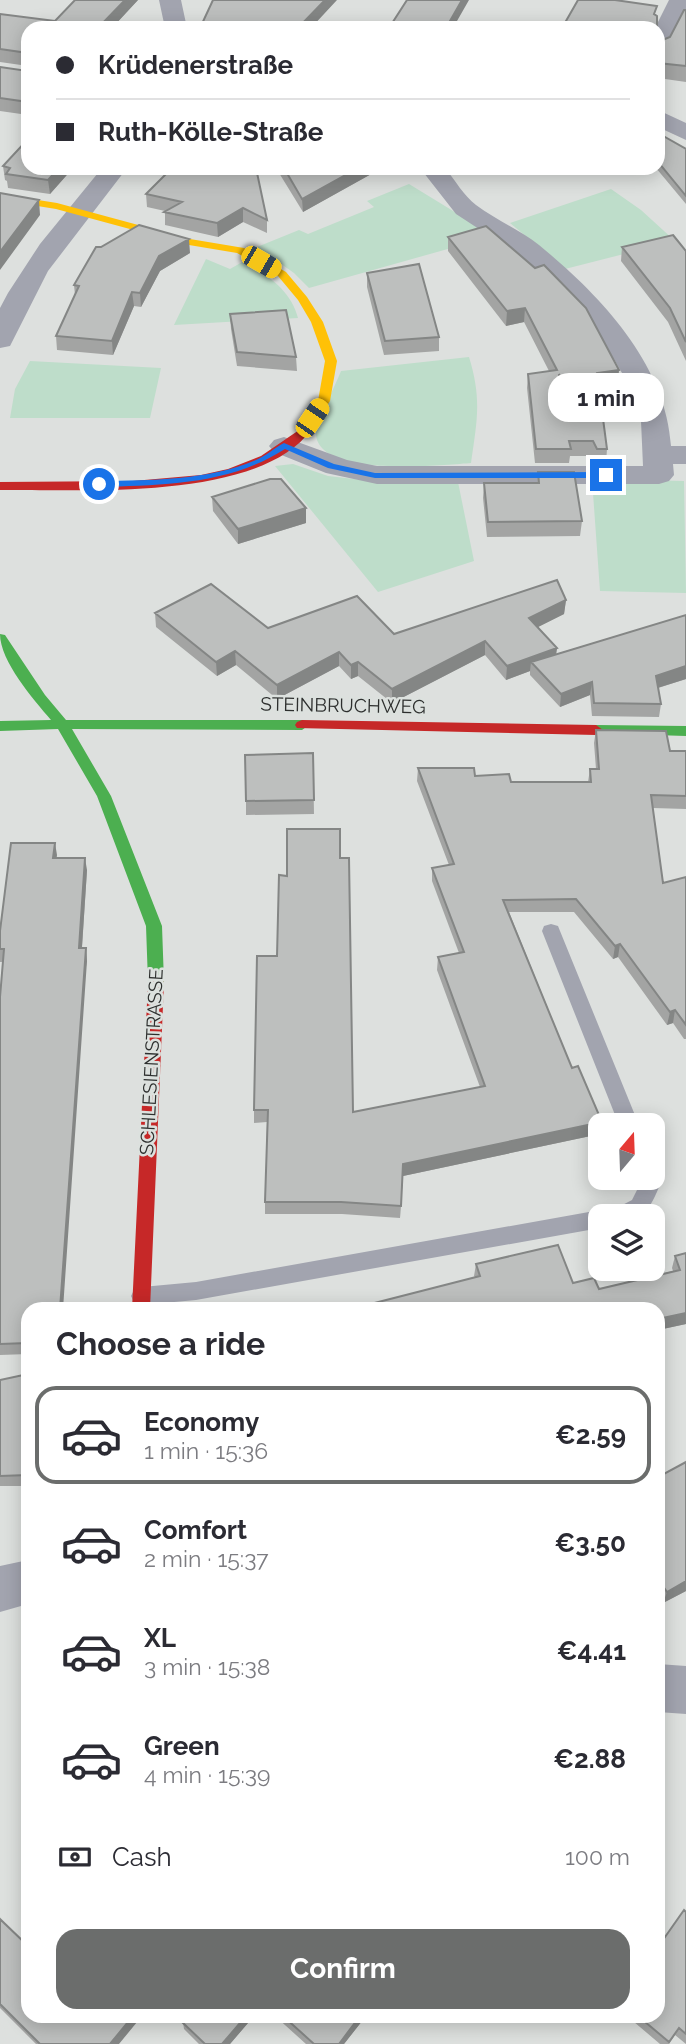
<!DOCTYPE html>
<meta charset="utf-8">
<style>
:root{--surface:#fff;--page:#f2f2f3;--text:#2b2b33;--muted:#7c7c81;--line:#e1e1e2;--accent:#6b6d6c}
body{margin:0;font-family:Raleway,sans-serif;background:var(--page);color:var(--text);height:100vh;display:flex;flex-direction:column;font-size:26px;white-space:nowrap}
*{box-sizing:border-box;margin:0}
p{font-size:23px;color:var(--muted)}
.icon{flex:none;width:38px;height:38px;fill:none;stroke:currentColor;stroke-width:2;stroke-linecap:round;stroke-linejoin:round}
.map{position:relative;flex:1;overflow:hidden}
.side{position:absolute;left:21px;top:1302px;width:644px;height:721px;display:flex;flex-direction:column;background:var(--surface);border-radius:21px;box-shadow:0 4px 18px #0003}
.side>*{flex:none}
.guide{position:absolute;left:21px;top:21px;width:644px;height:154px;border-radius:21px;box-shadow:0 4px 18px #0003;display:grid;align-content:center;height:154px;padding:0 35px;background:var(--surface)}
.needle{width:46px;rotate:19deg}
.fabs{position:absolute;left:588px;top:1113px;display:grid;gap:14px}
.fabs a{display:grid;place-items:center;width:77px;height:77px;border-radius:14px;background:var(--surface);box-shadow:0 4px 18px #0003;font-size:35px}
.end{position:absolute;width:32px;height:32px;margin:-16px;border:9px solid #1a73e8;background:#fff;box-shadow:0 0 0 4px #fff}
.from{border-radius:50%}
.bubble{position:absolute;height:49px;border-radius:21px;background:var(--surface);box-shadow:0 4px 18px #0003;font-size:23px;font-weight:700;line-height:49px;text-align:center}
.car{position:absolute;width:21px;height:42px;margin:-21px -10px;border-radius:9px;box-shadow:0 0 5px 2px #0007;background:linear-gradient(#f5c518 24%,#345 0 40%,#f5c518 0 76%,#345 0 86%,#f5c518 0)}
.guide b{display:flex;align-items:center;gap:24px;height:66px;font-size:26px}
.guide b+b{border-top:2px solid var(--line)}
.guide i{width:18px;height:18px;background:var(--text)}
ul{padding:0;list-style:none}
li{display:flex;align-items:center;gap:21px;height:98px;margin:0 14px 10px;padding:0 21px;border:4px solid transparent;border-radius:21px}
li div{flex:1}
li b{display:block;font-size:26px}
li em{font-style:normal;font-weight:700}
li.current{border-color:var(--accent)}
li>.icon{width:63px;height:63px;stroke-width:1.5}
h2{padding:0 35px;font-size:32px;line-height:84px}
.pay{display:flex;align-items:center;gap:18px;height:77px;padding:0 35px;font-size:26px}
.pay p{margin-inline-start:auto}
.primary-button{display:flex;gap:14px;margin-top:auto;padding:14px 35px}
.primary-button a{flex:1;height:80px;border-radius:21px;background:var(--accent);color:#fff;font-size:28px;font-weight:700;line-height:80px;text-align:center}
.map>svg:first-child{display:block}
.green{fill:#beddca}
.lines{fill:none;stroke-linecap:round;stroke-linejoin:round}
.lane{fill:#a2a4af;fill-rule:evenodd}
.street{fill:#a2a4af;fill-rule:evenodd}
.fast{fill:#4caf50;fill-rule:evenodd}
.slow{fill:#ffc107;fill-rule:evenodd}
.jam{fill:#c62828;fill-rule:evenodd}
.wall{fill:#a3a4a3}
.shaded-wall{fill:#848685}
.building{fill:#bdbfbe;stroke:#848685;stroke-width:2;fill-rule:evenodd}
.route{fill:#1a73e8}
.labels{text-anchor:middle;stroke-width:5;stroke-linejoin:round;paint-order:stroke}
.street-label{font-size:19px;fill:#2d2f2e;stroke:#dce1de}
</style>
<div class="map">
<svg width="686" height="2044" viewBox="0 0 686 2044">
<rect width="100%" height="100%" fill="#dde0de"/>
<!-- green -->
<path class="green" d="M 409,184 L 494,236 L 309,288 L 294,273 L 257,247 L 299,230 L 308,234 L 374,207 L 367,201 Z
M 611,189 L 641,210 L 675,241 L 565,269 L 510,223 Z
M 206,259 L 230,269 L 244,261 C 267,275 291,290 298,318 L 174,325 Z
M 469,357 C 482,399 477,421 471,463 C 443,465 314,479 316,432 C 317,421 336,384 341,371 Z
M 30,361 L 161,368 L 150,418 L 10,418 L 15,389 Z
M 293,464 L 328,476 L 363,480 L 458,482 L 474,561 L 378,592 L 275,466 Z
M 592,479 L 684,481 L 686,593 L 600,591 Z"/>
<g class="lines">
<!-- lane -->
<path class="lane" d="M 551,924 L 558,926 L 560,931 L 639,1125 L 619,1125 L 542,931 L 544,926 Z
M 653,1171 L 661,1182 C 645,1223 641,1216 600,1216 L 600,1228 L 196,1300 L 142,1305 L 134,1302 L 131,1296 L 134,1290 L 142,1287 L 196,1282 L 600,1210 L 607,1213 L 632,1200 L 641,1182 L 639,1178 L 653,1178 Z"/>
<!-- street -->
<path class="street" d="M 159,0 L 181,0 L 187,28 L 165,28 Z
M 669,0 L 686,0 L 686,11 L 669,46 L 666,51 L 658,53 L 658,28 L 655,28 Z
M 658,110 L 686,123 L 686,140 L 658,127 Z
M 102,168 L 127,168 L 48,271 L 10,346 L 0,348 L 0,308 L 8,293 L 40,244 Z
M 420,168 L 445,168 C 455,180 464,196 476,205 C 496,220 520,230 539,245 C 600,295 666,364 671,446 L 686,446 L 686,464 L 673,464 L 674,475 L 669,481 L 659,484 L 377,484 L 326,473 L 274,452 L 269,446 L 274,440 L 284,437 L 347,460 L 377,466 L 643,466 L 641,421 L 622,373 L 604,342 L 565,296 L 519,255 L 456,214 Z
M 28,1560 L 28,1604 L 0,1612 L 0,1566 Z
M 658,1664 L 686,1666 L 686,1714 L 658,1712 Z"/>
<!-- fast -->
<path class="fast" d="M 0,634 L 5,635 L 45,695 L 66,720 L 302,720 L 309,725 L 302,730 L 72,729 L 111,796 L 162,926 L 164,982 L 161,986 L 151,986 L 148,982 L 146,926 L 97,796 L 58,729 L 0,731 L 0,721 L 51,720 C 33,699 0,661 0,634 Z
M 596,725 L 686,726 L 686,736 L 591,733 L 589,730 Z"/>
<!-- slow -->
<path class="slow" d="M 0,194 L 57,203 L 190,239 L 244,248 L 286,272 L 307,297 L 323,322 L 337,361 L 330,401 L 309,433 L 305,434 L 299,430 L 318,401 L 325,361 L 311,322 L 298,300 L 278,276 L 237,253 L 189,245 L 56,209 L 0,200 Z"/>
<!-- jam -->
<path class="jam" d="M 305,426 L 311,430 C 258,502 81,489 0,490 L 0,482 L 133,481 L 201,475 L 228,469 L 261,456 Z
M 302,720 L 596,725 L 603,730 L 596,735 L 297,728 L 295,725 L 297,722 Z
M 156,976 L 164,982 L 150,1309 L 132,1309 L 148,982 Z"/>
</g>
<!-- wall -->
<path class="wall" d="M 75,0 L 138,0 L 112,28 L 28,66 L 0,62 L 0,14 L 55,21 Z
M 686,10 L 686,82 L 658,78 L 658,39 L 660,41 L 670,37 Z
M 0,67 L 28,71 L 28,115 L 0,111 Z
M 658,133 L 686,149 L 686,204 L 656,168 L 658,168 Z
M 3,166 L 73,168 L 50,194 L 8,188 L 7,181 L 5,180 Z
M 164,168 L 256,168 L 267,220 L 267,233 L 243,222 L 218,237 L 165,225 L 165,211 L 147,207 L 146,194 L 168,172 L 164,171 Z
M 276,168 L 382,168 L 303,212 Z
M 448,237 L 619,370 L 617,385 L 599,387 L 607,449 L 606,463 L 595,463 L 591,456 L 570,456 L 569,463 L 535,463 L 527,388 L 528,374 L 549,371 L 524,322 L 506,326 L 448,251 Z
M 622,247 L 686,251 L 686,361 L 668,322 L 621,261 Z
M 190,253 L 160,271 L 141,307 L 134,306 L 113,355 L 57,350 L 56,336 L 75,295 L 74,285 Z
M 367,273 L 439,337 L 439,351 L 384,355 L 367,287 Z
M 230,314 L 296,357 L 297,371 L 237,366 L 231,329 Z
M 538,472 L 582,521 L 580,536 L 487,537 L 483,498 L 484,483 L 537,483 Z
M 212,497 L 306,508 L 306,523 L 238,544 L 213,511 Z
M 566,600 L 564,614 L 538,627 L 557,648 L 556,654 L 686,615 L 686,679 L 658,688 L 661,704 L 659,717 L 592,716 L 590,695 L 560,707 L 530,675 L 530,671 L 506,680 L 485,655 L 392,703 L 358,676 L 351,679 L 339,666 L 277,699 L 236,665 L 217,676 L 156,627 L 155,613 L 268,628 L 394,634 Z
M 596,730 L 670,751 L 686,751 L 686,809 L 653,808 L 663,883 L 686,877 L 686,1039 L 684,1039 L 673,1023 L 667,1025 L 618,957 L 613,959 L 574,912 L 509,912 L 572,1068 L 602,1122 L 601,1125 L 600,1125 L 600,1134 L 403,1176 L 400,1218 L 342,1214 L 265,1214 L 265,1202 L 267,1122 L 254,1123 L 254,1110 L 277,956 L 287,876 L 340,858 L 353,1112 L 480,1087 L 437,970 L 438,957 L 459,953 L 432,881 L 432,868 L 449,865 L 417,781 L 418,768 L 511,782 L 588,782 L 590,769 L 596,769 L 594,743 Z
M 313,753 L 314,814 L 246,815 L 246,801 Z
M 55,843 L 56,858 L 87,870 L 82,948 L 86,948 L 87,961 L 28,1309 L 28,1354 L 0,1355 L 0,997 L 3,962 L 0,962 L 0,949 Z
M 686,1253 L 686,1324 L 658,1330 L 658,1309 L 475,1277 L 474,1276 L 476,1264 L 599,1289 L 673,1271 L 672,1268 L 675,1256 Z
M 28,1374 L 28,1486 L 0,1486 L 0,1380 Z
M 686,1462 L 686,1591 L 663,1603 L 658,1595 L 658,1477 Z
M 686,1912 L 686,2044 L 675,2035 L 669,2044 L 660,2044 L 627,2016 L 658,2016 Z
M 0,1919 L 119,2044 L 36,2044 L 0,2008 Z
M 182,2016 L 254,2016 L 230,2044 L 199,2044 L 184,2029 Z
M 275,2016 L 366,2016 L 344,2044 L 306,2044 Z"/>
<!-- shaded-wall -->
<path class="shaded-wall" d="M 125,0 L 138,0 L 112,28 L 99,28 Z
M 325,0 L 337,0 L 311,28 L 298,28 Z
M 462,0 L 469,0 L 453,28 L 446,28 Z
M 59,168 L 73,168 L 50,194 L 48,180 Z
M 358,168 L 382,168 L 303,212 L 302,199 Z
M 39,200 L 40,215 L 0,270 L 0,252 Z
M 243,208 L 243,222 L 218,237 L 217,223 Z
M 189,239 L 190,253 L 160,271 L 141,307 L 140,293 L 159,256 Z
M 132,292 L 134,306 L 113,355 L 112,341 Z
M 525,308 L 524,322 L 506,326 L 507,311 Z
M 619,370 L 617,385 L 595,387 L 597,373 Z
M 306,508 L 306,523 L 238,544 L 238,529 Z
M 566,600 L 564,614 L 528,632 L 529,618 Z
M 485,641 L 485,655 L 392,703 L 392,689 Z
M 557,648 L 555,662 L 531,662 L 530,671 L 506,680 L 507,666 Z
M 235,651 L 236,665 L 217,676 L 216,662 Z
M 339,652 L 339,666 L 277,699 L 277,685 Z
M 358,662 L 358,676 L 351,679 L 351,665 Z
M 686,666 L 686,679 L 654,689 L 656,676 Z
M 592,682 L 590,695 L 560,707 L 561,694 Z
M 55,843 L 57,855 L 55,871 L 53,858 Z
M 85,858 L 87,870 L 81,961 L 79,948 Z
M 620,944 L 618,957 L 613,959 L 615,946 Z
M 86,948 L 87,961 L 63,1309 L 60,1309 Z
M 675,1010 L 673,1023 L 667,1025 L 670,1012 Z
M 602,1122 L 601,1125 L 600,1125 L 600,1134 L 403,1176 L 400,1218 L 403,1164 Z
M 686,1313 L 686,1324 L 658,1330 L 658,1319 Z
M 686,1581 L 686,1591 L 663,1603 L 667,1592 Z
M 133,2016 L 142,2016 L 119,2044 L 110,2044 Z
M 246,2016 L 254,2016 L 230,2044 L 222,2044 Z
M 360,2016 L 366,2016 L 344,2044 L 339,2044 Z"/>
<!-- building -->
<path class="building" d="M 75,0 L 125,0 L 99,27 L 104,28 L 28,28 L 28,53 L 0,49 L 0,14 L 55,21 Z
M 213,0 L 325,0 L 298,28 L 200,28 Z
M 407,0 L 462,0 L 446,28 L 389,28 Z
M 578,0 L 615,0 L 657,6 L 654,14 L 657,16 L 657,28 L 562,28 Z
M 684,10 L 686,10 L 686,66 L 658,63 L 658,39 L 660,41 L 670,37 Z
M 0,67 L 28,71 L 28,102 L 0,98 Z
M 658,133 L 686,149 L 686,196 L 658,162 Z
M 28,139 L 28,168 L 59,168 L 48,180 L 6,174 L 10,168 L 3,166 Z
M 172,168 L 256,168 L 267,220 L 243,208 L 217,223 L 164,212 L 182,202 L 146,194 Z
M 284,168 L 358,168 L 302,199 Z
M 0,193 L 39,200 L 0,252 Z
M 139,225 L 189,239 L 159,256 L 140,293 L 132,292 L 112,341 L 56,336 L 79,286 L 74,285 L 96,247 L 101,247 Z
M 486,226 L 535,268 L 544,265 L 586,308 L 619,370 L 597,373 L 607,449 L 597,449 L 593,441 L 569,441 L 571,449 L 536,449 L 528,374 L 557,370 L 525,308 L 507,311 L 448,237 ZM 559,374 L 574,403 L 563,403 Z
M 673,235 L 686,251 L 686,342 L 670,308 L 622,247 Z
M 419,264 L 439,337 L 385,341 L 367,273 Z
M 286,310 L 296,357 L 237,352 L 230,314 Z
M 538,472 L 574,472 L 582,521 L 488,522 L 484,483 L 539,483 Z
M 270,479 L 281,479 L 306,508 L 238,529 L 212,497 Z
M 557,580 L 566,600 L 529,618 L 557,648 L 507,666 L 485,641 L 392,689 L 358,662 L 351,665 L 339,652 L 277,685 L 235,651 L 216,662 L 155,613 L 211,584 L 268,628 L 357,596 L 394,634 Z
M 686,615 L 686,666 L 656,676 L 661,704 L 594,703 L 592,682 L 561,694 L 531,662 Z
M 596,730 L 666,731 L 670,751 L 686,751 L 686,796 L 651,795 L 663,883 L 686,877 L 686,1025 L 675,1010 L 670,1012 L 620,944 L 615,946 L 576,899 L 503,900 L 572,1068 L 578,1066 L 602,1122 L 403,1164 L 401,1206 L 341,1202 L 265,1202 L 268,1110 L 254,1110 L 257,956 L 277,956 L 279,875 L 287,876 L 287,829 L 340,829 L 340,858 L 349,858 L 353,1112 L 485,1086 L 438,957 L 464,952 L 432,868 L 454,864 L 418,768 L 474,768 L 475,776 L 509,774 L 511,782 L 591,782 L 590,769 L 599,769 Z
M 313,753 L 314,800 L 246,801 L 245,755 Z
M 11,843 L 55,843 L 53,858 L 85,858 L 79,948 L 86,948 L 60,1309 L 28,1309 L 28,1343 L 0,1344 L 0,997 L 4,949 L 0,949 L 0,931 Z
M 558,1245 L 573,1283 L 594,1278 L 599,1289 L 680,1270 L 675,1256 L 686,1253 L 686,1313 L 658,1319 L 658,1309 L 351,1309 L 480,1276 L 476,1264 Z
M 28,1374 L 28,1475 L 0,1476 L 0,1380 Z
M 686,1462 L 686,1581 L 667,1592 L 658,1579 L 658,1477 Z
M 684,1910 L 686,1912 L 686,2034 L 679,2028 L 669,2042 L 638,2016 L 658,2016 L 658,1947 Z
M 0,1919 L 28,1946 L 28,2016 L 133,2016 L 110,2044 L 40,2044 L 0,2004 Z
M 182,2016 L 246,2016 L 222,2044 L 205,2044 L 182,2022 Z
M 283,2016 L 360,2016 L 339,2044 L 314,2044 Z"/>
<!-- route -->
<path class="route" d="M 284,443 L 334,464 L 375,473 L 606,472 L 610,475 L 606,478 L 375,478 L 328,468 L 285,449 C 229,485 163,485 99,487 L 94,484 L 99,481 C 151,480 206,481 256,460 C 266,456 274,448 284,443 Z"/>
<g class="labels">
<!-- street labels -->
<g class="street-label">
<text transform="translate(343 705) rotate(1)" y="7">STEINBRUCHWEG</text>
<text transform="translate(151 1062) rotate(-87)" y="7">SCHLESIENSTRASSE</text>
</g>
</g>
</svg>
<div class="fabs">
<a><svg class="needle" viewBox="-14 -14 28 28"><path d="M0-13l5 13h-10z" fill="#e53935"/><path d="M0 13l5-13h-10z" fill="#7c7c81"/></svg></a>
<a><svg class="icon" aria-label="layers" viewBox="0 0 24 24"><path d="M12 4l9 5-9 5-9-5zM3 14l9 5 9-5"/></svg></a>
</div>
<i class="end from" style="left:99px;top:484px"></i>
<i class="end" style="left:606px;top:475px"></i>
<div class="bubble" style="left:548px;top:373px;width:116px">1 min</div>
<i class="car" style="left:261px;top:262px;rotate:120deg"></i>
<i class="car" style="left:312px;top:418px;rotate:34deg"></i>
<div class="guide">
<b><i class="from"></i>Krüdenerstraße</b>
<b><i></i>Ruth-Kölle-Straße</b>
</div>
<section class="side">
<h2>Choose a ride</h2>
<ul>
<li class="current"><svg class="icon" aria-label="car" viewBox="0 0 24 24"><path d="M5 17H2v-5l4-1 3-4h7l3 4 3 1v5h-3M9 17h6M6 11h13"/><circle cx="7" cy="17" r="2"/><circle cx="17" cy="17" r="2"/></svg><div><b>Economy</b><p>1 min · 15:36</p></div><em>€2.59</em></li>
<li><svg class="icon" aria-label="car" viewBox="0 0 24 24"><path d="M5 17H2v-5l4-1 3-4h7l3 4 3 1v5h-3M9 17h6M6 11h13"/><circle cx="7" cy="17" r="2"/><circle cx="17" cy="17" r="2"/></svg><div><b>Comfort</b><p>2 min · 15:37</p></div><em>€3.50</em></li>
<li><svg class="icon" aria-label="car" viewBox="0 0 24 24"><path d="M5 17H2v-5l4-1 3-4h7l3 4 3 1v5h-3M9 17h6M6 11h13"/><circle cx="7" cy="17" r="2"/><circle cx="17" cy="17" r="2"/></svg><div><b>XL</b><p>3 min · 15:38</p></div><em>€4.41</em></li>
<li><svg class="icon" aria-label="car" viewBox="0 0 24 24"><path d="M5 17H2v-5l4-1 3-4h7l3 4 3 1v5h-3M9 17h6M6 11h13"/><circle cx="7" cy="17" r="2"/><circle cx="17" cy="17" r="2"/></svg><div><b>Green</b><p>4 min · 15:39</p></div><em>€2.88</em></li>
</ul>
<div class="pay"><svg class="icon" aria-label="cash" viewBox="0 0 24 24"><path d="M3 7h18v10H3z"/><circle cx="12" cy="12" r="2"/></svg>Cash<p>100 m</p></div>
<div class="primary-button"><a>Confirm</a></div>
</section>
</div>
